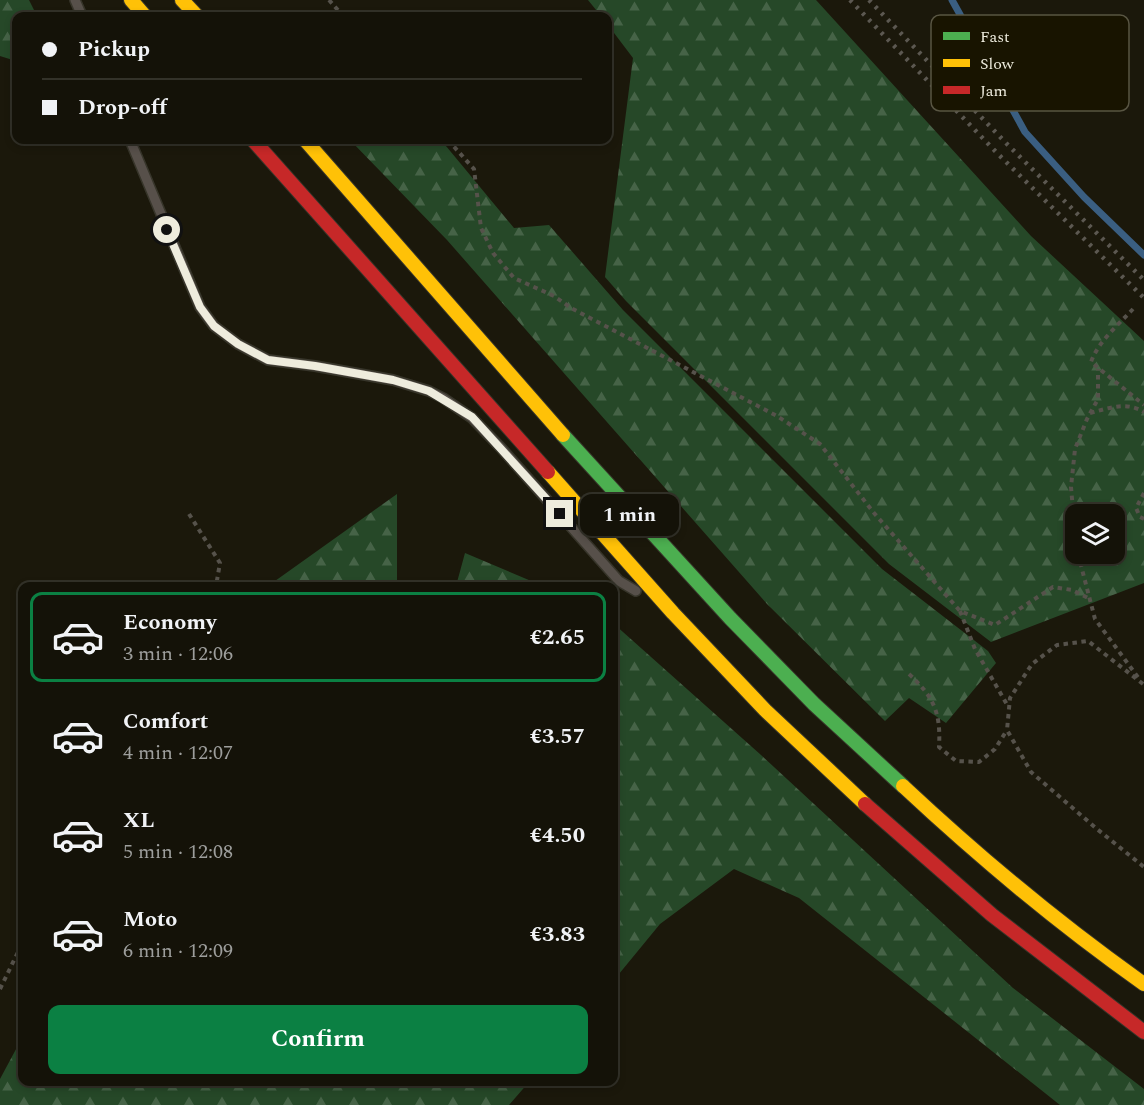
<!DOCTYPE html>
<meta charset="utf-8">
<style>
:root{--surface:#141208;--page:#212016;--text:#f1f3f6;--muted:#9d9e9c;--line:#333229;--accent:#0b8043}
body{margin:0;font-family:Spectral,serif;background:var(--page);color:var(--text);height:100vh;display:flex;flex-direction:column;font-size:22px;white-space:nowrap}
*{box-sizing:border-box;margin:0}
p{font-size:20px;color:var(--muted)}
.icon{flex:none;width:33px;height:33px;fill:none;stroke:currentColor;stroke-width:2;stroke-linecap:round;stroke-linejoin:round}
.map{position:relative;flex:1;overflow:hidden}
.panel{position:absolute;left:18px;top:582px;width:600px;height:504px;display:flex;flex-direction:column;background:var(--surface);border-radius:12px;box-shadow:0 3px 9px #0003,0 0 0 2px var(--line)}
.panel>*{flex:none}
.hud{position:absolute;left:12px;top:12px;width:600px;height:132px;border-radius:12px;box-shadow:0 3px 9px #0003,0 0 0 2px var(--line);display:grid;align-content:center;height:132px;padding:0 30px;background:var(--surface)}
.buttons{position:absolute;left:1065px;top:504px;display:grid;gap:12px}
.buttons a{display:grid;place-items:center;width:60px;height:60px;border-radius:12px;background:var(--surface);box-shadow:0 3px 9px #0003,0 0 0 2px var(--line);font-size:30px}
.end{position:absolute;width:27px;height:27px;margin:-14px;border:8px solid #eeecdd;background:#111;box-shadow:0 0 0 3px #111}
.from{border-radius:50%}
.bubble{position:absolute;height:42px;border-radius:12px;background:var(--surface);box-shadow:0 3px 9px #0003,0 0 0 2px var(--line);font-size:20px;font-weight:700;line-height:42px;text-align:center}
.hud b{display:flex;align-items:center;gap:21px;height:57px;font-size:22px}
.hud b+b{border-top:2px solid var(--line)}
.hud i{width:15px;height:15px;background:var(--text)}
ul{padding:10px 0 0;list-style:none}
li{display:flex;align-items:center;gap:18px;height:90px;margin:0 12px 9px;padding:0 18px;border:3px solid transparent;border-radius:12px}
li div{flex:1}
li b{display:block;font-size:22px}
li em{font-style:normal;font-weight:700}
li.active{border-color:var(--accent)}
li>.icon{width:54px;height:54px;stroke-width:1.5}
.primary-button{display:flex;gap:12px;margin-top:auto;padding:12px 30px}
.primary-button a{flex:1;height:69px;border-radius:12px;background:var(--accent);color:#fff;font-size:24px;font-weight:700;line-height:69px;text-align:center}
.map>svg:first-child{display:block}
.forest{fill:url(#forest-firs);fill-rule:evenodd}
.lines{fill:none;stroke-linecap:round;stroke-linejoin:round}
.stream{stroke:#3a5e81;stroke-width:7}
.lane-casing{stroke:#37352a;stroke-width:12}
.fast-casing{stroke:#37352a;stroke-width:16}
.slow-casing{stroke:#37352a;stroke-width:16}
.jam-casing{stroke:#37352a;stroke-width:16}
.path{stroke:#56524b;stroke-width:4;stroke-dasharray:4.5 4.5;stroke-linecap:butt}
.lane{stroke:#57504a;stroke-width:9}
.fast{stroke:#4caf50;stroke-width:14}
.slow{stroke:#ffc107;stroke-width:14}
.jam{stroke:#c62828;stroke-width:14}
.rail{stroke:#5c5851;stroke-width:4.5;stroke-dasharray:3 6;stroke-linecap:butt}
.route{stroke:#eeecdd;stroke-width:8}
.key{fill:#181400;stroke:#585542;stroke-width:1.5}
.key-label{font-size:16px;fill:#eeecdd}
</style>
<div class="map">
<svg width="1144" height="1105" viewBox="0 0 1144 1105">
<defs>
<pattern id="forest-firs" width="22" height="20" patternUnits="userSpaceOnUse" patternTransform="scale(1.5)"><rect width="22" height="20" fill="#264828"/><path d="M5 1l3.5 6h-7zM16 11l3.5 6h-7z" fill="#466347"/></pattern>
</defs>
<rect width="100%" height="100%" fill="#1b180b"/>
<!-- forest -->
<path class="forest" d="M 0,0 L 29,0 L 37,16 L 16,16 L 16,61 L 0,56 Z
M 588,0 L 816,0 L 1031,236 L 1144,341 L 1144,583 L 991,642 L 889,564 L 626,301 L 605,277 L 633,58 L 608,25 L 608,16 L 601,16 ZM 1076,514 L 1114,514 L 1114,554 L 1076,554 Z
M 350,140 L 441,140 L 514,228 L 549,225 L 623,310 L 882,569 L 988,651 L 996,663 L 946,723 L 909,698 L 885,721 L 767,604 L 447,240 Z
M 397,494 L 397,586 L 268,586 Z
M 465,553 L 543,586 L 456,586 Z
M 614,624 L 761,755 L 1013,988 L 1144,1089 L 1144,1105 L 1060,1105 L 799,898 L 734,869 L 660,924 L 614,980 Z
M 22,1038 L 22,1082 L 529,1082 L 509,1105 L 0,1105 L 0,1079 Z"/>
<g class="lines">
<!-- stream -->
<path class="stream" d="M 952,0 L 1025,132 L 1084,197 L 1144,255"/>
<defs>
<path id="lane" d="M 75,0 L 82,16
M 130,140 L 200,307 L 214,326 L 238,344 L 268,360 L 315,366 L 393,380 L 429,391 L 443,398 L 472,418 L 501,448 L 619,581 L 636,591"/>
<path id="fast" d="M 563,435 L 730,618 L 814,704 L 903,786"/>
<path id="slow" d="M 131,0 L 145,16
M 182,0 L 197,16
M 305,140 L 563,435
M 548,472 L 673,613 L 765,710 L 865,804
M 903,786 C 979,857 1059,924 1144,984"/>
<path id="jam" d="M 253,140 L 548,472
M 865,804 L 992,915 L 1144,1032"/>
</defs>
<!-- lane casing -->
<use href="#lane" class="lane-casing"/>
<!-- fast casing -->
<use href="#fast" class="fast-casing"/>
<!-- slow casing -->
<use href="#slow" class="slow-casing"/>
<!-- jam casing -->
<use href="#jam" class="jam-casing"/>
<!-- path -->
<path class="path" d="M 329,0 L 343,16
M 448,140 L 474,169 L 481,228 L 493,253 L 514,278 L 554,296 L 571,308 L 777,416 L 820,444 L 874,513 L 960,611 L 995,625 L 1053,587 L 1072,590 L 1090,599
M 1133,309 C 1118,325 1098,342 1091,362 L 1144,405
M 1090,413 C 1110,408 1126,401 1144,412
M 1144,493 L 1136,508 L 1140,517 L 1144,519
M 189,514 L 220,563 L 216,586
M 1076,545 L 1071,487 L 1075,449 L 1087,419 L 1098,399 L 1098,369
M 1078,554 L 1095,619 L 1140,680
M 960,611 L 975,649 L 1009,708
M 909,674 C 934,697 941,713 939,747 L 956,761 L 979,762 L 995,749 L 1007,730
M 1143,684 L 1088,641 L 1057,645 L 1032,664 L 1010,698 L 1007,730 L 1031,772 L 1097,829 L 1144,867
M 0,989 L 22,944"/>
<!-- lane -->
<use href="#lane" class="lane"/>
<!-- fast -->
<use href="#fast" class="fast"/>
<!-- slow -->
<use href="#slow" class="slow"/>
<!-- jam -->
<use href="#jam" class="jam"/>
<!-- rail -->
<path class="rail" d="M 850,0 L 997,153 L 1144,298
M 869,0 L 1006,143 L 1144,280"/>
</g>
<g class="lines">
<!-- route -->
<path class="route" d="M 167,230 L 200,307 L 214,326 L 238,344 L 268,360 L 315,366 L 393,380 L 429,391 L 472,417 L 560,514"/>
</g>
<!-- legend -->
<rect x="931" y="15" width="198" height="96" rx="9" class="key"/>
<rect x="943" y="32" width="27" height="8" fill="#4caf50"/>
<rect x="943" y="59" width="27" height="8" fill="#ffc107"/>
<rect x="943" y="86" width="27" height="8" fill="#c62828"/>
<g class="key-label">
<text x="980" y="42">Fast</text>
<text x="980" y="69">Slow</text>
<text x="980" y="96">Jam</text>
</g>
</svg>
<div class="buttons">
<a><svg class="icon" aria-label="layers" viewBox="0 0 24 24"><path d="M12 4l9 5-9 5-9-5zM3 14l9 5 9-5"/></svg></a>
</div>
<i class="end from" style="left:167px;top:230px"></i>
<i class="end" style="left:560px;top:514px"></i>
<div class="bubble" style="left:580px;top:494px;width:99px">1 min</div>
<div class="hud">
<b><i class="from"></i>Pickup</b>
<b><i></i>Drop-off</b>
</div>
<section class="panel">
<ul>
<li class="active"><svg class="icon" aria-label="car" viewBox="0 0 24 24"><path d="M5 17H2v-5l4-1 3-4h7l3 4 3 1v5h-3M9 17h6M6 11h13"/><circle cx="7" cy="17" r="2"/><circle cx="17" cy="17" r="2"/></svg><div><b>Economy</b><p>3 min · 12:06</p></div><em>€2.65</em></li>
<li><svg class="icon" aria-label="car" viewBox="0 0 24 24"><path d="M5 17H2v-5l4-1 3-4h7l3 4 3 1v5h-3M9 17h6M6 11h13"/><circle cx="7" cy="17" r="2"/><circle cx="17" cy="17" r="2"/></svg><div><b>Comfort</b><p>4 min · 12:07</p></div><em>€3.57</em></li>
<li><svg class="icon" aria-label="car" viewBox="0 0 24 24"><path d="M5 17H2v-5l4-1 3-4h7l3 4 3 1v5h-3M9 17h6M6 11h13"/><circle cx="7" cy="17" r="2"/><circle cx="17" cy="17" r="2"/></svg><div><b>XL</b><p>5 min · 12:08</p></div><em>€4.50</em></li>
<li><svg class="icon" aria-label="car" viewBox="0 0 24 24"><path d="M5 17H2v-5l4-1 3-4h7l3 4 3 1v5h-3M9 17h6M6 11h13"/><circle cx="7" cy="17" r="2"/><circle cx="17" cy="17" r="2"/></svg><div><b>Moto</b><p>6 min · 12:09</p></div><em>€3.83</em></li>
</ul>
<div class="primary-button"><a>Confirm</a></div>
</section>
</div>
